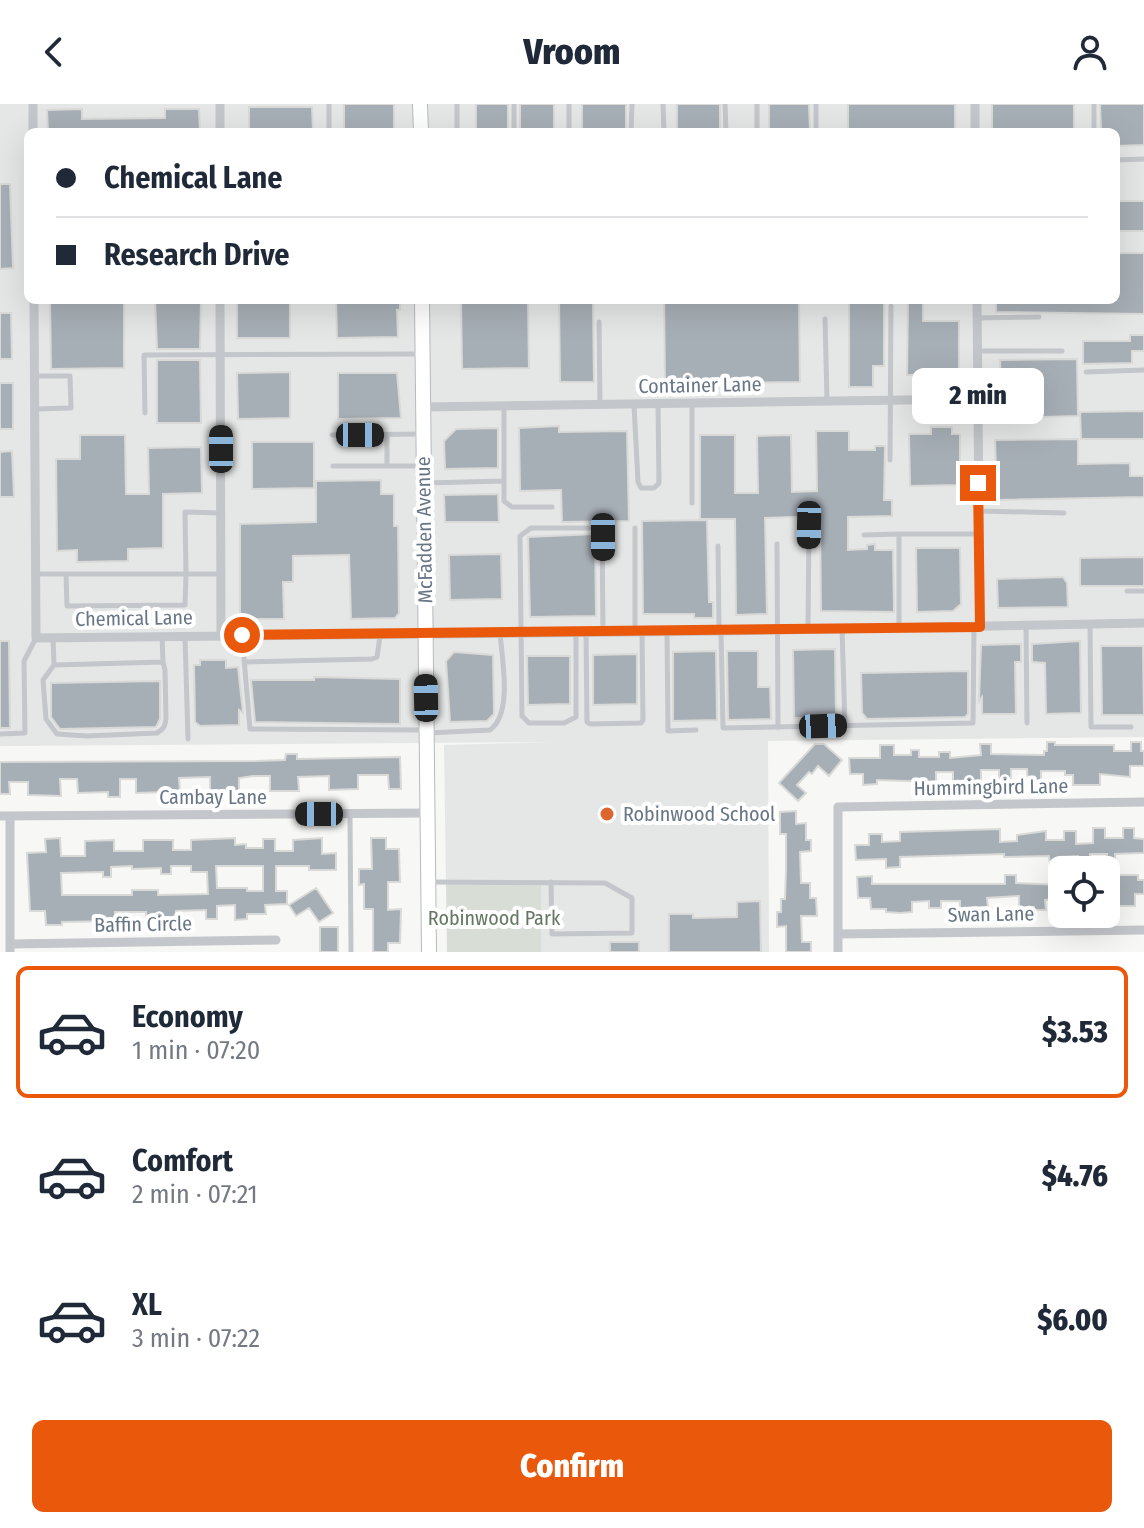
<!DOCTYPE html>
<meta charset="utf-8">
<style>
:root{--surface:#fff;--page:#f6f6f7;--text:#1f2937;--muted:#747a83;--line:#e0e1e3;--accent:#ea580c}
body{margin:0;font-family:"Fira Sans Condensed",sans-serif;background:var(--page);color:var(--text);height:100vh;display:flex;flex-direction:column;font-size:30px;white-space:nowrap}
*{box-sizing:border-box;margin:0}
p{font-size:26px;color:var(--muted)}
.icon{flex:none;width:44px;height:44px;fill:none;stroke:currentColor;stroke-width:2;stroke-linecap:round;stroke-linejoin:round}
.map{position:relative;height:848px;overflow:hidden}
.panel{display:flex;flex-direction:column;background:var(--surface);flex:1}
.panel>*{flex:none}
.hud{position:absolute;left:24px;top:24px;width:1096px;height:176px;border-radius:12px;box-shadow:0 8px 32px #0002;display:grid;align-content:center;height:176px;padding:0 32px;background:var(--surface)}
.tools{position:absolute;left:1048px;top:752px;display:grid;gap:16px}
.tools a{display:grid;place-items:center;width:72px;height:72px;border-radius:12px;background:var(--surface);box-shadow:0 8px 32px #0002;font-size:40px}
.end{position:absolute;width:36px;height:36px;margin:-18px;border:10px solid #ea580c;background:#fff;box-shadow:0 0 0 4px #fff}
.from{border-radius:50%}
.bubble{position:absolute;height:56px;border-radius:12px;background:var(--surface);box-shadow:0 8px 32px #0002;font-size:26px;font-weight:800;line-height:56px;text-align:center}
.car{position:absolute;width:24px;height:48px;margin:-24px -12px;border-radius:10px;box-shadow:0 0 6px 2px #0007;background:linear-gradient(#222 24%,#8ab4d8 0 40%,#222 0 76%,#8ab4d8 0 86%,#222 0)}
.hud b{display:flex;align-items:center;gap:28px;height:76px;font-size:30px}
.hud b+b{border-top:2px solid var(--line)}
.hud i{width:20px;height:20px;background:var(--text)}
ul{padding:14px 0 0;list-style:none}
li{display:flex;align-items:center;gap:24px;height:132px;margin:0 16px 12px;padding:0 16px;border:4px solid transparent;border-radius:12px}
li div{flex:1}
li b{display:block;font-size:30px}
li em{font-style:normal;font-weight:800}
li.on{border-color:var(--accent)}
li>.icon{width:72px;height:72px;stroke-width:1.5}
.primary-button{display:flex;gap:16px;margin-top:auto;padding:16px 32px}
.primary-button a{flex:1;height:92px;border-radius:12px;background:var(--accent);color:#fff;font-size:32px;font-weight:800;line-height:92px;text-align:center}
header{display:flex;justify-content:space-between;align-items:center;height:104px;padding:0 32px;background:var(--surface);font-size:36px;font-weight:800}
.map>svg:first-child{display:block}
.built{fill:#e5e6e6;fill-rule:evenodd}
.green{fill:#d8ded6}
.building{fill:#a7afb6;stroke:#d9d9d7;stroke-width:2;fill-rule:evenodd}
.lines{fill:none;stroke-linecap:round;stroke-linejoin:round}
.secondary-casing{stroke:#b5babf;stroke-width:16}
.lane{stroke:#c3c6ca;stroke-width:5}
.street{stroke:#c3c6ca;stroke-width:9}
.secondary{stroke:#fff;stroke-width:14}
.route{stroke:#ea580c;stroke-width:10}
.poi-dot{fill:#dd662f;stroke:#fff;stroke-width:3}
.labels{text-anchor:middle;stroke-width:8;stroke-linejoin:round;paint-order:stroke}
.street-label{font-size:20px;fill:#677585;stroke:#fff}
.poi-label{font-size:20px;fill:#677585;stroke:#fff;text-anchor:start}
.park-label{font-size:20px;fill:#657762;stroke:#fff}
</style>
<header><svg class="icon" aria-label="back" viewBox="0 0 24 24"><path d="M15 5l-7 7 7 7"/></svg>Vroom<svg class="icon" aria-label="person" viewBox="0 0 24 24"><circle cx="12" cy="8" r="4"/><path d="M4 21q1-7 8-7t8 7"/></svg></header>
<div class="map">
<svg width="1144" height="848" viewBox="0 0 1144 848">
<rect width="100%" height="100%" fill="#f7f7f5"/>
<!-- built -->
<path class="built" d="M 0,0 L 1144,0 L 1144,633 L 768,637 L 769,848 L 541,848 L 540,780 L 446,780 L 444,641 L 553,638 L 0,642 ZM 28,28 L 1116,28 L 1116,196 L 28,196 Z"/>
<!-- green -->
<path class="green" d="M 541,779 L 541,848 L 447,848 L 446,780 Z"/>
<!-- building -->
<path class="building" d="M 344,0 L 394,0 L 394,28 L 344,28 Z
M 476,0 L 508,0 L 508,28 L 476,28 Z
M 520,0 L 554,0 L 554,28 L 520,28 Z
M 582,0 L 626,0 L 626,28 L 582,28 Z
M 677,0 L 720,0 L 720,28 L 677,28 Z
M 769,0 L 809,0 L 810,28 L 769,28 Z
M 848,0 L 955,0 L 955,28 L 848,28 Z
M 992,0 L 1074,0 L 1074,28 L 992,28 Z
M 1100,0 L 1144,0 L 1144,41 L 1116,42 L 1116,28 L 1101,28 Z
M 249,3 L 312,3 L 313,28 L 249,28 Z
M 82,5 L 82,15 L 165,14 L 165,5 L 199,5 L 200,28 L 48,28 L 47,6 Z
M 0,80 L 10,80 L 13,164 L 0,165 Z
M 1116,97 L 1144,97 L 1144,127 L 1116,127 Z
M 1116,149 L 1144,149 L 1144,210 L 996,208 L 996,196 L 1116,196 Z
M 50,196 L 124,196 L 124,264 L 51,265 Z
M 155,196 L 201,196 L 200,245 L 157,245 Z
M 237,196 L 290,196 L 290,234 L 237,234 Z
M 336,196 L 400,196 L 400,206 L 397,206 L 398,233 L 337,234 Z
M 461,196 L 528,196 L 529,264 L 462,265 Z
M 559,196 L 593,196 L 594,278 L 560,278 Z
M 664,196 L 799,196 L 800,278 L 665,280 Z
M 849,196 L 884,196 L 884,262 L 873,262 L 873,283 L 849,283 Z
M 908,196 L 923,196 L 923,217 L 959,217 L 959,269 L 952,269 L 952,278 L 926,278 L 926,271 L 907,271 Z
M 0,209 L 11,209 L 12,255 L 0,255 Z
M 1130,231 L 1144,231 L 1144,247 L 1132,247 L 1132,259 L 1083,260 L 1083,237 L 1130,237 Z
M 1077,255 L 1078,312 L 1002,314 L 1000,256 Z
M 157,256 L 200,256 L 201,319 L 157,319 Z
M 290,268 L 290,314 L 238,315 L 237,269 Z
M 338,269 L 397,269 L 401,314 L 338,315 Z
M 0,279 L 13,279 L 13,325 L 0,325 Z
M 1144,307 L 1144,335 L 1081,335 L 1080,308 Z
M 559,322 L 559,328 L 627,327 L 629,417 L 562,418 L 561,386 L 520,387 L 519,324 Z
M 931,323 L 952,323 L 952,330 L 960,330 L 960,381 L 910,382 L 909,330 L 931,330 Z
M 498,324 L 498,364 L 445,365 L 444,337 L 456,325 Z
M 816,327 L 849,327 L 849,346 L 875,346 L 875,342 L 885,342 L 884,396 L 892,396 L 892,412 L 848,413 L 848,446 L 867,445 L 867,441 L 875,440 L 875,446 L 893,446 L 894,508 L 821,507 L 820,413 L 792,413 L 765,414 L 767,510 L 736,511 L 735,415 L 700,415 L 700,331 L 735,331 L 735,389 L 758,389 L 757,332 L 791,331 L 792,388 L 817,387 Z
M 80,331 L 125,331 L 126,390 L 149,390 L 148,344 L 201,343 L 202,389 L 163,390 L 163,444 L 128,445 L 128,457 L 77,458 L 77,446 L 57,447 L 56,355 L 80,355 Z
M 1078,335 L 1078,360 L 1130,359 L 1130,372 L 1144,372 L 1144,393 L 997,396 L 995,336 Z
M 252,338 L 314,338 L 314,384 L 252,385 Z
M 12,347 L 14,393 L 0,393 L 0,348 Z
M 381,376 L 381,390 L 394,390 L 394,422 L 398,422 L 399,509 L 395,514 L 351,515 L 349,451 L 293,452 L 293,478 L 283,478 L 284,515 L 240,515 L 240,420 L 316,418 L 316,377 Z
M 498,390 L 499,418 L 445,418 L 444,391 Z
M 707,416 L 709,498 L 713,498 L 713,514 L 694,514 L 694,510 L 643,510 L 642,417 Z
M 595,430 L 596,512 L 530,513 L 528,433 Z
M 916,444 L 960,444 L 961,500 L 953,507 L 917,508 Z
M 501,450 L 502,495 L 450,496 L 449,451 Z
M 1144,453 L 1144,482 L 1080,482 L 1080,454 Z
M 1063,473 L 1067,479 L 1068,503 L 998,504 L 997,475 Z
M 0,537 L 9,537 L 10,624 L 0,624 Z
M 1080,537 L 1081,609 L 1046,610 L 1045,559 L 1032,558 L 1032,540 Z
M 1021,540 L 1021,558 L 1015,558 L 1016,610 L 982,610 L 982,593 L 979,597 L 981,541 Z
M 1101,542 L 1143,542 L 1144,611 L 1102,611 Z
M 835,545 L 836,613 L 794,614 L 793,546 Z
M 716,547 L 717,616 L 673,617 L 673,548 Z
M 727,547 L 758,547 L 758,583 L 770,583 L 771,615 L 728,616 Z
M 454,548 L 493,551 L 494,610 L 487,617 L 450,618 L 446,557 Z
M 637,550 L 637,600 L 593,601 L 593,551 Z
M 527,552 L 570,552 L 570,600 L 528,601 Z
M 200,556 L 226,556 L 226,564 L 238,563 L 243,609 L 239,606 L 239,621 L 200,622 L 195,618 L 194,561 L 200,561 Z
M 968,567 L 968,610 L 965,613 L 867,615 L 862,609 L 861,569 Z
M 314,573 L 400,575 L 400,620 L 255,618 L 251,576 L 314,576 Z
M 160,577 L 160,615 L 156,623 L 60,625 L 51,613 L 51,579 Z
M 1047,638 L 1055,638 L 1055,641 L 1114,641 L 1114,647 L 1131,647 L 1131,638 L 1141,638 L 1141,647 L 1144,647 L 1144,662 L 1130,662 L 1130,673 L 1100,670 L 1100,681 L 1073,681 L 1073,671 L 1065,671 L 1065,667 L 1041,667 L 1041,683 L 1028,683 L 1027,665 L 1011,665 L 1011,675 L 999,675 L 999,666 L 981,666 L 981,677 L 966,678 L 953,678 L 953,668 L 936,668 L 936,678 L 877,676 L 877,680 L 863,681 L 863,670 L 850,670 L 849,654 L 880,654 L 880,641 L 894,641 L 894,651 L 911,651 L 911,646 L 919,646 L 919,653 L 939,653 L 939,648 L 950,648 L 950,654 L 981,651 L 980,640 L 991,640 L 991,650 L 1044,651 L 1044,647 L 1047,647 Z
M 815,640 L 824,640 L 842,656 L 829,672 L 818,662 L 812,670 L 809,668 L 797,681 L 806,689 L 798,697 L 779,679 Z
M 286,650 L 297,650 L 297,655 L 400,653 L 401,685 L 389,685 L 388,671 L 358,671 L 358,685 L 329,686 L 329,672 L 298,673 L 299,687 L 270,687 L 270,672 L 253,672 L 239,674 L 239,688 L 210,689 L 210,673 L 179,674 L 180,688 L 166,688 L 136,689 L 136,675 L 120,675 L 120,693 L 108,693 L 108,688 L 78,689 L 77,675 L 60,675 L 61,692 L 28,691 L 28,678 L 9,678 L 10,690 L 0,690 L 0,658 L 256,657 L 285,656 Z
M 796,707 L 796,720 L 806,719 L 806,736 L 811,736 L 811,747 L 800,748 L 801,779 L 810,779 L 810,794 L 816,794 L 817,812 L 801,812 L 802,838 L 811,838 L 811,848 L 786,848 L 786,822 L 777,823 L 777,808 L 781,808 L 781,795 L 785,795 L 786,766 L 786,730 L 780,730 L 780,708 Z
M 1093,724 L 1105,724 L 1105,734 L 1123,734 L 1123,724 L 1134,724 L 1134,734 L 1144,735 L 1144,749 L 1115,750 L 1116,771 L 1138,771 L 1138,776 L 1144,776 L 1144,790 L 1135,790 L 1135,802 L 1106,802 L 1107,750 L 1090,750 L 1090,759 L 1078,759 L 1078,752 L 1060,753 L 1060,760 L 1050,760 L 1049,752 L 1004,753 L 1004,750 L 900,753 L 900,763 L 886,764 L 886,755 L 856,756 L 855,741 L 869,741 L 869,730 L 882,730 L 882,738 L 900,737 L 900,728 L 1000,725 L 1000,738 L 1017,737 L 1017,731 L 1046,727 L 1046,736 L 1064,736 L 1064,727 L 1076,727 L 1076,740 L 1093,739 Z
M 60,734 L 61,752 L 85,752 L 85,737 L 114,736 L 114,747 L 143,747 L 143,736 L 173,736 L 173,746 L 191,746 L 191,736 L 235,734 L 235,741 L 246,740 L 246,744 L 263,744 L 263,735 L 275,735 L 275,747 L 293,747 L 293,736 L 322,734 L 322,750 L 336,749 L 336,766 L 309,766 L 309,762 L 276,762 L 276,787 L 287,787 L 287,800 L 265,801 L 266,810 L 247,810 L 247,815 L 235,816 L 235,801 L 217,802 L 217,815 L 206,815 L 206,806 L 176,807 L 176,817 L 158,818 L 146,818 L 146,808 L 115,808 L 115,817 L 62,818 L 62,821 L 46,821 L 45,807 L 30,807 L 27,749 L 46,748 L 45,735 ZM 132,762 L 132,765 L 161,764 L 161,770 L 171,770 L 171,762 L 191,762 L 191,768 L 207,768 L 208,790 L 158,791 L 158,786 L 132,786 L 132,791 L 62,791 L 61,769 L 103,768 L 103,773 L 111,773 L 111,763 ZM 216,762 L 263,762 L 263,787 L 247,787 L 247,784 L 217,784 Z
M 371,734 L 386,734 L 386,745 L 399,745 L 400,778 L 388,778 L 388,806 L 401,805 L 400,839 L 388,839 L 388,848 L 373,848 L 373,805 L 364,805 L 364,780 L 359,781 L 359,765 L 372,765 Z
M 1005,771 L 1016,771 L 1016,779 L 1059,781 L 1060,795 L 1045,796 L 1046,806 L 1034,806 L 1034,803 L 1019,803 L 1019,792 L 987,794 L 988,803 L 972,803 L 972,807 L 960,807 L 960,797 L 941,797 L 941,804 L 929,804 L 929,797 L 912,798 L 912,808 L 900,809 L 886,808 L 886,805 L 871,805 L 870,794 L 858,794 L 857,773 L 872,772 L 872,780 L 1005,780 Z
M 316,784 L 333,809 L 319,818 L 309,804 L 296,812 L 289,801 Z
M 760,797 L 761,848 L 669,848 L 669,810 L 693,810 L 693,814 L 737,813 L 737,798 Z
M 320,823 L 338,823 L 338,848 L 320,848 Z
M 610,838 L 639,838 L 639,848 L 610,848 Z"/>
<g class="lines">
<defs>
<path id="secondary" d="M 420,0 L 421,28
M 422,196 L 429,848"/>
</defs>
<!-- secondary casing -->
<use href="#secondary" class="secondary-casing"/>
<!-- lane -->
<path class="lane" d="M 514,0 L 514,28
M 663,0 L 664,28
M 725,0 L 726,28
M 757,0 L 757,28
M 816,0 L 816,28
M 1094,0 L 1094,28
M 329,25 L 329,0
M 457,28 L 457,0
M 569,28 L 569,0
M 631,28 L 632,0
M 1116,56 L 1144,55
M 977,214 L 1039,213
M 825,215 L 827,296
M 599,218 L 600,300
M 977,247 L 1062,247
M 1086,268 L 1144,266
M 634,301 L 638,378 L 641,384 L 654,384 L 659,379 L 658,300
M 504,302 L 504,397 L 512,403 L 552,403
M 35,305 L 71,304 L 70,272 L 36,272
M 145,309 L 144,251 L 422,250
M 332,331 L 423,330
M 387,331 L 387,362
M 890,356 L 891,202
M 333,362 L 423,362
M 425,379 L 504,377
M 692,399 L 692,300
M 980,407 L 1064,409
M 864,431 L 899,430
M 777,440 L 778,624
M 718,442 L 719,526
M 35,470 L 66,470
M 66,470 L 186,470 L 185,501 L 67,502 Z
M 220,470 L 186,470 L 185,408 L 221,409
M 1127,487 L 1144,487
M 1090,521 L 1091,623 L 1131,623
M 1026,522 L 1027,619
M 899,523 L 899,430 L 979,430
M 808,524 L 809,421
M 842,524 L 845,622
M 635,527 L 635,424
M 721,528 L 723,624 L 973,619 L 974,523
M 576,529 L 576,613 L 564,619 L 529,619 L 522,612 L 520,432 L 531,424 L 602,424 L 603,528
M 586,529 L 587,618 L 590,620 L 641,619 L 643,616 L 642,529
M 667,529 L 668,627 L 696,626
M 242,531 L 250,625 L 425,626
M 53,533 L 54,561 L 163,558 L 162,533
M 185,533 L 188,635
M 244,558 L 372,555 L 377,553 L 380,532
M 54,561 L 43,576 L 46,615 L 57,630 L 87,632 L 157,629 C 164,625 165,622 166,615 L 165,566 L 163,558
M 427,629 L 490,626 C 513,609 502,556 500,529
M 0,630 L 25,629 L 24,557 L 36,534
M 350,711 L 351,848
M 429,778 L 605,779 L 632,794 L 632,829 L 552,830 L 551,778"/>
<!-- street -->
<path class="street" d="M 33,0 L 33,28
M 220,0 L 220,28
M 975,0 L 975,28
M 34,196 L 36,534 L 721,527 L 1144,519
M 220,196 L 221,532
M 977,196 L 980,523
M 423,303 L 977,295
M 0,712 L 427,709
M 10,712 L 10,848
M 838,830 L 1144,826
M 10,840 L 276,836
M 838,848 L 838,703 L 1144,698"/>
<!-- secondary -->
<use href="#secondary" class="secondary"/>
</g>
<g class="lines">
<!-- route -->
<path class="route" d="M 242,531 L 980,523 L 978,379"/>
</g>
<!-- markers -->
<circle class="poi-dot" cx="607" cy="710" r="8"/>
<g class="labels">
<!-- street labels -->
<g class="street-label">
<text transform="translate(700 281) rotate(-1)" y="7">Container Lane</text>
<text transform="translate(424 426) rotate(-91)" y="7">McFadden Avenue</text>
<text transform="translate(134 514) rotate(-1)" y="7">Chemical Lane</text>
<text transform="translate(991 683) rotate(-1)" y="7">Hummingbird Lane</text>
<text x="213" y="700">Cambay Lane</text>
<text transform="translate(991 810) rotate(-1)" y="7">Swan Lane</text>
<text transform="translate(143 820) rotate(-1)" y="7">Baffin Circle</text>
</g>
<!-- poi labels -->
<g class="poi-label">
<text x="623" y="717">Robinwood School</text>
</g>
<!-- park labels -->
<g class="park-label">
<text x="494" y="821">Robinwood Park</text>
</g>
</g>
</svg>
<div class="tools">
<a><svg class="icon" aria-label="locate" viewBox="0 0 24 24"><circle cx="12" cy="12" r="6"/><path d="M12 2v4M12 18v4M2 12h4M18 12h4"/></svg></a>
</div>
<i class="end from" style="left:242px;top:531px"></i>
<i class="end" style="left:978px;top:379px"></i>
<div class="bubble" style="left:912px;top:264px;width:132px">2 min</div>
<i class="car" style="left:360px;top:331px;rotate:90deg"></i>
<i class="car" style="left:221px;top:345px;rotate:0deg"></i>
<i class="car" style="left:809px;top:421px;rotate:181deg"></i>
<i class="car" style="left:603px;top:433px;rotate:180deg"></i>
<i class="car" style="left:426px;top:594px;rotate:359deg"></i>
<i class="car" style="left:823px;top:622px;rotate:88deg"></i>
<i class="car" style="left:319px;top:710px;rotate:270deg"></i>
<div class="hud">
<b><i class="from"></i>Chemical Lane</b>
<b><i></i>Research Drive</b>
</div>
</div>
<section class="panel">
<ul>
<li class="on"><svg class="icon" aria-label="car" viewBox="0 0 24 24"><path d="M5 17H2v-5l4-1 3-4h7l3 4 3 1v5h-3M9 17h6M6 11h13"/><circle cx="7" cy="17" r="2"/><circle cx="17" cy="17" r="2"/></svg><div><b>Economy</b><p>1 min · 07:20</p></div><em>$3.53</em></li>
<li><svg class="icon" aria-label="car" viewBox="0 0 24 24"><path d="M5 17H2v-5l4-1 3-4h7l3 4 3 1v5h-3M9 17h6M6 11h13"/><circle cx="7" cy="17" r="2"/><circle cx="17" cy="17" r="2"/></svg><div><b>Comfort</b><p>2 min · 07:21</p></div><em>$4.76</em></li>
<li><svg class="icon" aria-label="car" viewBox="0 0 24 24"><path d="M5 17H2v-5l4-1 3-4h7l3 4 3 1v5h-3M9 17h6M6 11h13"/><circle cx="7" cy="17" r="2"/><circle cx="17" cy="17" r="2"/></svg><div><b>XL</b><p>3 min · 07:22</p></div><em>$6.00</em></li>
</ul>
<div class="primary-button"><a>Confirm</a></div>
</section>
